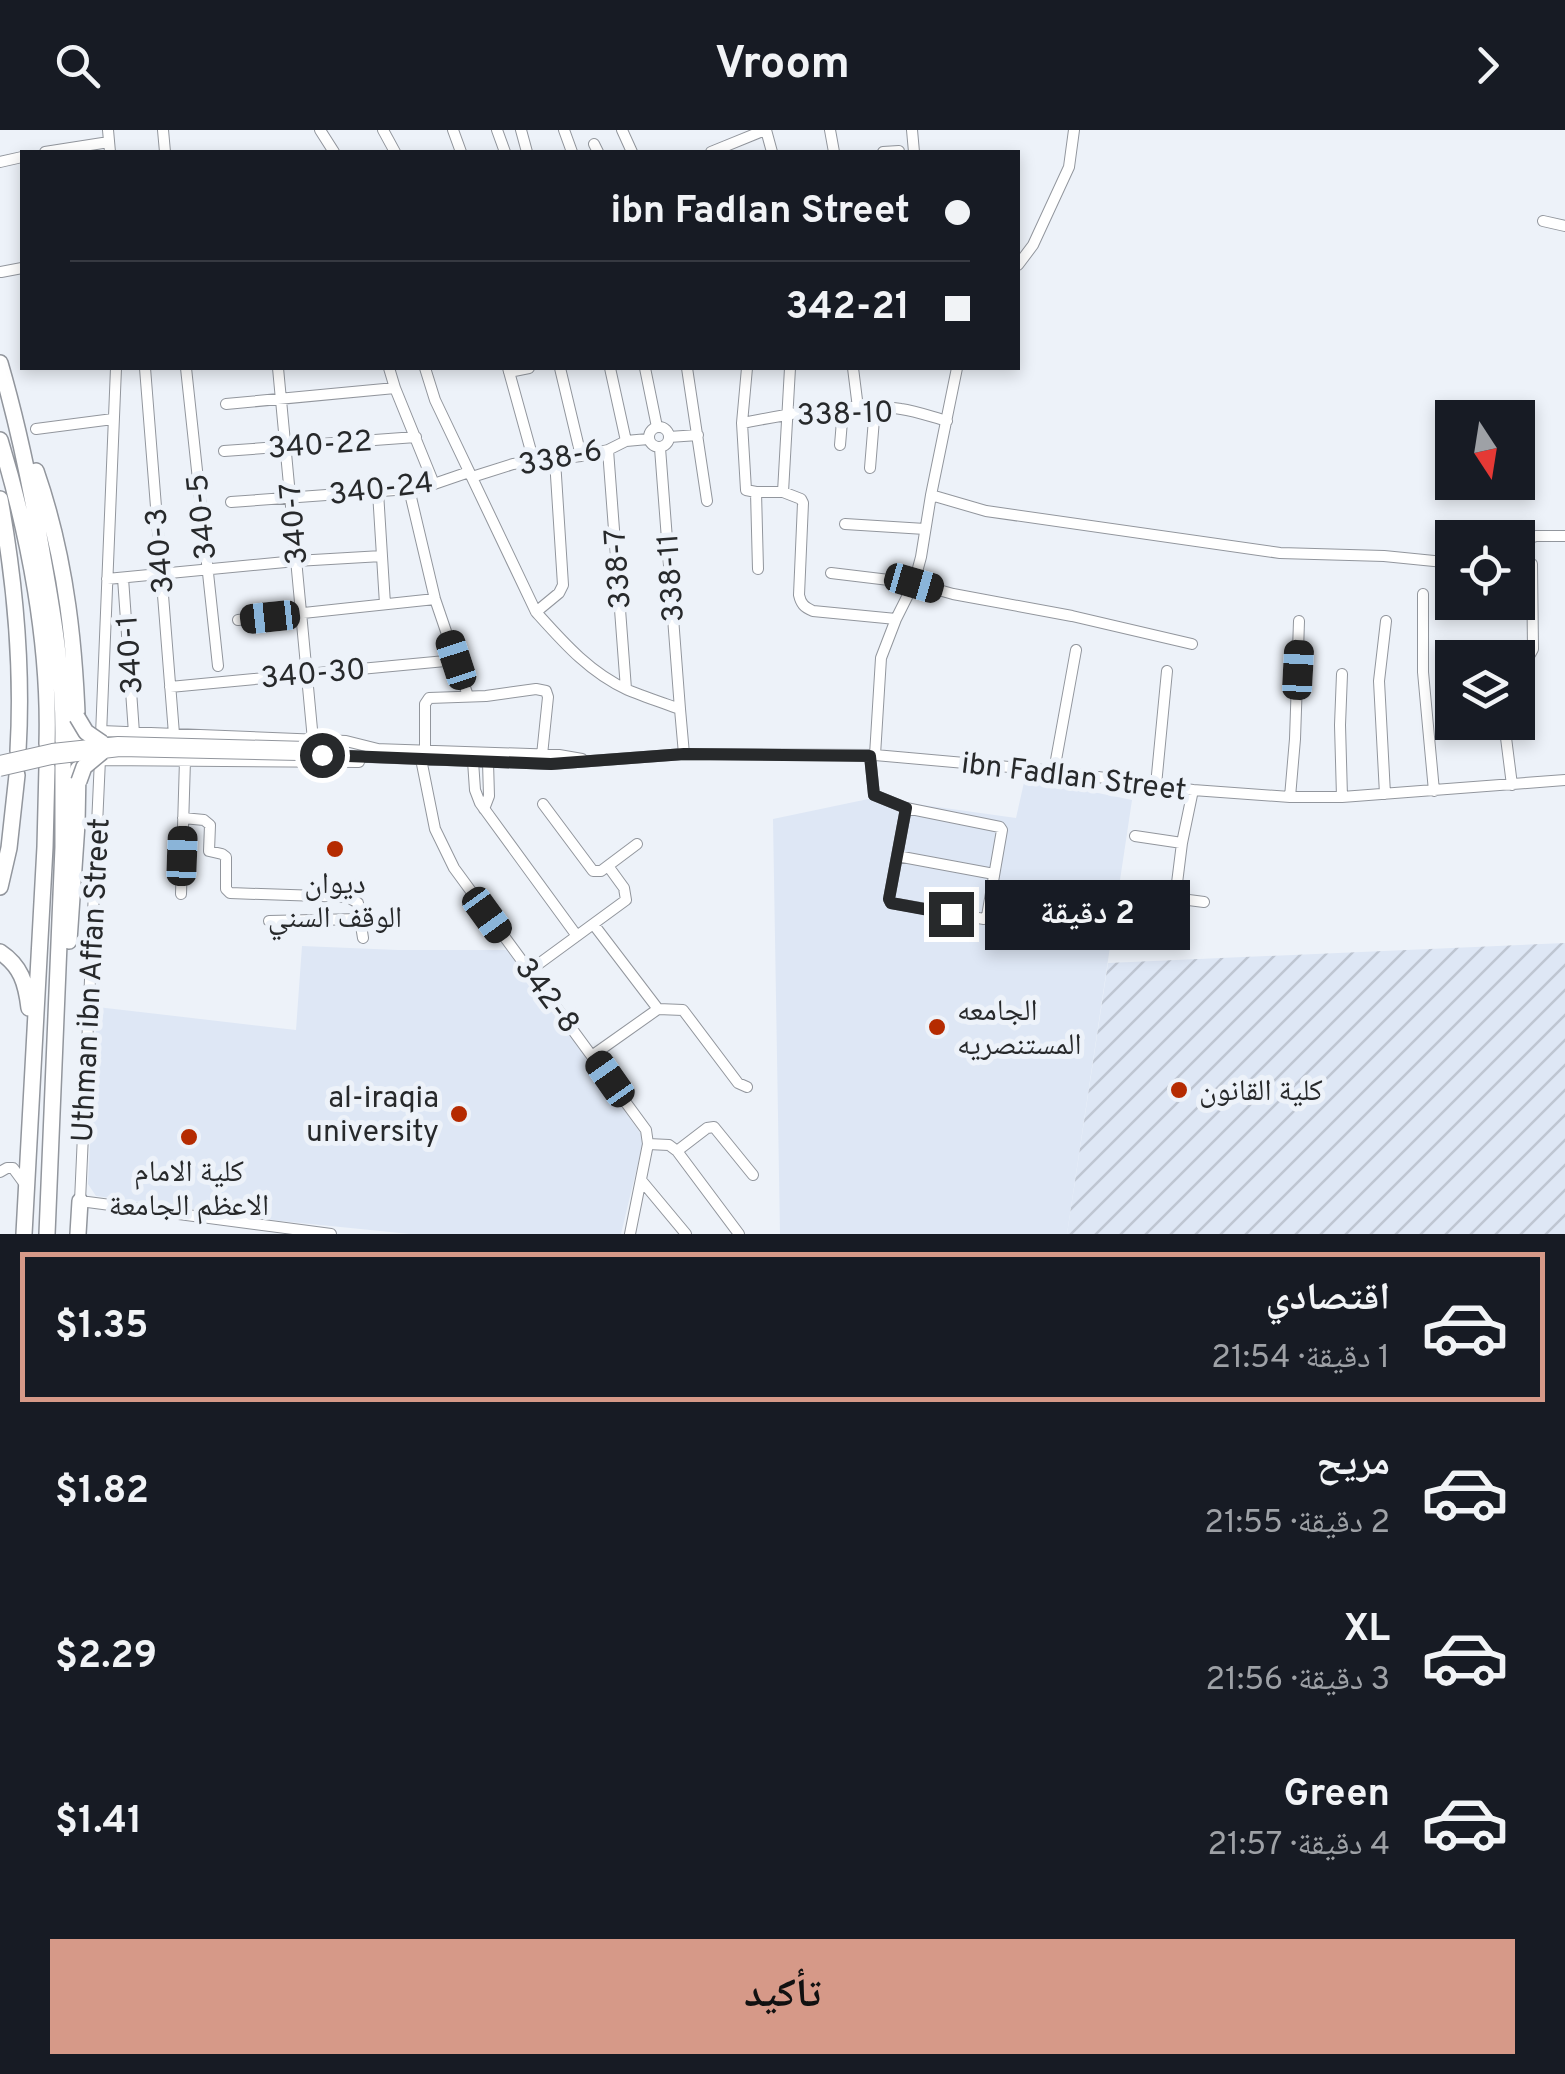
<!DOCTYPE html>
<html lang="ar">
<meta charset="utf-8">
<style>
:root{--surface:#171b24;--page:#242831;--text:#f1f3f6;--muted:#9ea1a6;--line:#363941;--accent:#d69988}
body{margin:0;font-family:Overpass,"Noto Naskh Arabic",sans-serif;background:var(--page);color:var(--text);direction:rtl;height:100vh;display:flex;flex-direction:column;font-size:38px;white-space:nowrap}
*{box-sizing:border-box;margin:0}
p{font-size:32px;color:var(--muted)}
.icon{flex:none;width:55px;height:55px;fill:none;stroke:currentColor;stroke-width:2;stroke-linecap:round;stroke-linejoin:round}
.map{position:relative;height:1104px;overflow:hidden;direction:ltr}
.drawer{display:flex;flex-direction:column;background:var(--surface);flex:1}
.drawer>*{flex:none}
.banner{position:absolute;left:20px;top:20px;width:1000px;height:220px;border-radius:0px;box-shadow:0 5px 15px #0003;direction:rtl;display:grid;align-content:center;height:220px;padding:0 50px;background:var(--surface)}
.needle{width:65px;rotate:168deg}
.controls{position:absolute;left:1435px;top:270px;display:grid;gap:20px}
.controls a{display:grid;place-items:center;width:100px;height:100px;border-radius:0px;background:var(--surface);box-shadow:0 5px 15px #0003;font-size:50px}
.end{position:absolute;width:45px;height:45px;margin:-22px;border:12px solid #27292b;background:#fff;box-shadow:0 0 0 5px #fff}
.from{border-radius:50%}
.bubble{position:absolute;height:70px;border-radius:0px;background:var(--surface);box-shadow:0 5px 15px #0003;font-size:32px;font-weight:700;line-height:70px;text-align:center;direction:rtl}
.car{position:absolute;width:30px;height:60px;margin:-30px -15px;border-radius:12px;box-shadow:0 0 8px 2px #0007;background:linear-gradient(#222 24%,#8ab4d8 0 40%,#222 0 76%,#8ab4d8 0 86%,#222 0)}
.banner b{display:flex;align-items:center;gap:35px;height:95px;font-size:38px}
.banner b+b{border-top:2px solid var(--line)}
.banner i{width:25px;height:25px;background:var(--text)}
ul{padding:18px 0 0;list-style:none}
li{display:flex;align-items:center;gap:30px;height:150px;margin:0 20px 15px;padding:0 30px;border:5px solid transparent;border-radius:0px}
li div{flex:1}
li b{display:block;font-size:38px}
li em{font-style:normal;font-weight:700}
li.on{border-color:var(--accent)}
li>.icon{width:90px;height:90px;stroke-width:1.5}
.primary-button{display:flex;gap:20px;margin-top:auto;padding:20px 50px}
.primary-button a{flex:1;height:115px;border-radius:0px;background:var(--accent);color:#111;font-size:40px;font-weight:700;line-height:115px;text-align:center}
header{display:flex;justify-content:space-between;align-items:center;height:130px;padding:0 50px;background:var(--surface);font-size:45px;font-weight:700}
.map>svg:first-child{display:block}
.built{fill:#dee7f5}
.industrial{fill:url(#industrial-furrows)}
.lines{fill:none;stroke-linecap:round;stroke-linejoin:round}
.minor-casing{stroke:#92969d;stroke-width:12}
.highway-casing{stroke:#92969d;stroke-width:18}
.minor{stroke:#fff;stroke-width:10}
.highway{stroke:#fff;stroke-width:15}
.minor-bridge-casing{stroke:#92969d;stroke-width:12;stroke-linecap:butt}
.highway-bridge-casing{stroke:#92969d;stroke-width:18;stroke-linecap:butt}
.minor-bridge{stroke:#fff;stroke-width:10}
.highway-bridge{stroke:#fff;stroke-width:15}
.route{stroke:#27292b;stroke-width:12}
.poi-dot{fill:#b52b01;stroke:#edf2f9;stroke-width:4}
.labels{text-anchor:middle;stroke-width:10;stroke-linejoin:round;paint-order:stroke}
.street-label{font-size:30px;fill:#27292b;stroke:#edf2f9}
.poi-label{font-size:30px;fill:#27292b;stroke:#edf2f9}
</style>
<header><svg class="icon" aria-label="forward" viewBox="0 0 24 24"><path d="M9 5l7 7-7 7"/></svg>Vroom<svg class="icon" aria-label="search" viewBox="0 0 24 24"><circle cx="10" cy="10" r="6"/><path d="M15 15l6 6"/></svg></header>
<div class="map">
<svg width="1565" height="1104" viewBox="0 0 1565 1104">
<defs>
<pattern id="industrial-furrows" width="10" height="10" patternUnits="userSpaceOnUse" patternTransform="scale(2.5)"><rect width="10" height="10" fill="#dee7f5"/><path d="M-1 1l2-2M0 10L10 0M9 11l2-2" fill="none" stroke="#bec6d2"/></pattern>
</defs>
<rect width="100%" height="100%" fill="#edf2f9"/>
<!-- built -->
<path class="built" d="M 1025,648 L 1132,670 L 1067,1104 L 780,1104 L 773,689 L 873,668 L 1016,688 Z
M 302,816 L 398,820 L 509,820 L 644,1008 L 621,1104 L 410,1104 L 281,1091 L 96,1066 L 88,1054 L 97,877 L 296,900 Z"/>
<!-- industrial -->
<path class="industrial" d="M 1565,813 L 1565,1104 L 1067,1104 L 1108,833 Z"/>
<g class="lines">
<defs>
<path id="minor" d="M 108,0 L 110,22
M 163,0 L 165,22
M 320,0 L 334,22
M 383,0 L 395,22
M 453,0 L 461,22
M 497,0 L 505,22
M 521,0 L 527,22
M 564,0 L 572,22
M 622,0 L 632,22
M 766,0 L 772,22
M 830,0 L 834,22
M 912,0 L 914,22
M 594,14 L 598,22
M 45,22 L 109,12
M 711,22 L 765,0
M 883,22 L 899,21
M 0,32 L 22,27
M 1543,91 L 1565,96
M 1018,135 L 1033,115 L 1069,37 L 1074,0
M 1,142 L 22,138
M 145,238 L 174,604
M 186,238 L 218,536
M 278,238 L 313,610
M 389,238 L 395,258 L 434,354
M 425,238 L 435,270 L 536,482 C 563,512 590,543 628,560 C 645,567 663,573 680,579 L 684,624
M 508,238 L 534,332
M 560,238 L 581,326
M 610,238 L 626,311
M 645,238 L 657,297
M 687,238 L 707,371
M 747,238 L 742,293 L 746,360 L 756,362 L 758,439
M 853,238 L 858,278
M 509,242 L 529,238
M 226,274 L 395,258
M 742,293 C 791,284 852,271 901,279 C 916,281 932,287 947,291
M649 307a10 10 0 1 1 20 0a10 10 0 1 1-20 0Z
M 36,299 L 113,289
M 669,307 L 698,305
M 840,315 L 843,279
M 660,318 L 680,579
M 608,320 L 626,559
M 224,321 L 416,307
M 870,338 L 875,277
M 472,347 L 513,334 L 581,326 L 608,320 L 626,311 L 648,309
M 409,359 L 435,469 L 468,566
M 378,362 L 385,474
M 756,362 L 783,362 L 801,369 L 803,373 L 799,465 C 801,474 804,477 813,481 L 896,489
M 783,362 L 790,238
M 931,365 L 986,381 L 1280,423 L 1384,426 L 1444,432 L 1452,430
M 231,372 L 409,359 L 434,354 L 469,342
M 845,394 L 925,399
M 1518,412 L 1536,406 L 1565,406
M 831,443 L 914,453 L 953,464 L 1072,486 L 1192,514
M 123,448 L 134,603
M 107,449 L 296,431 L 382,426
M 1423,464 L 1423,542 L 1434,661
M 536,482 L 559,463 L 563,455 L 555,330
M 238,490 L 435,469
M 1518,532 L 1528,528 L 1533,519 L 1532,434
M 170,557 L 456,530
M 1504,592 L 1512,655
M 101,601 L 346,611 L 378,619
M 101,605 L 116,238
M 375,619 L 559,625 L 582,629
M 425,621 L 425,574 L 429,568 L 486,566 L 536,559 L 546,561 L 548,567 L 542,625
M 870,625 L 874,665 L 906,678 L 1000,697 L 1002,700 L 987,786 L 984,789 L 891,773 L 889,769 L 906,678
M 875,625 L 881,528 L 896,489 L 914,453 L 921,427 L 931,365 L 957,238
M 343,626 L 551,634 L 684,624 L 875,625 L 1054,641 L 1193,660 L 1290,667 L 1342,667 L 1565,650
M 100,629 L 80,1071 L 331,1104
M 421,629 L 435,699 L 454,738 L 646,1000 L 648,1014 L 630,1104
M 100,630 L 359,632
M 473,631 L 475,660 L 480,673 L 577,806
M 1054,641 L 1076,520
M 1156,655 L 1167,541
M 1193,660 L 1182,713 L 1176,761 L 1181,769 L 1204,772
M 1385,664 L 1379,551 L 1386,491
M 1290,667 L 1295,609 L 1299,491
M 1342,667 L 1340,595 L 1342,544
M 543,674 L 593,741 L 601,741 L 637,714
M 484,679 L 489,666 L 488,632
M 183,688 L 204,690 L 210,695 L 209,721 L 222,724 L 226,727 L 226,759 L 230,763 L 348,767 L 358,773 L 360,789
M 1135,706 L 1182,713
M 897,726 L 994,744
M 181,764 L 185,630
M 269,791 L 360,789 L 363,808
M 594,795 L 658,879
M 529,841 L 626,770 L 624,758 L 608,736
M 593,925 L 658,879 L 683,880 L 738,953 L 747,957
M 648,1014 L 669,1015 L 677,1021 L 739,1104
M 677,1021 L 707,998 L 714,997 L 753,1045
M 0,1042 L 7,1038 L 13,1038 L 24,1053
M 641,1050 L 686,1104"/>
<path id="highway" d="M 0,233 C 19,298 32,362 43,428 C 54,489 64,549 63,611
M 0,310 C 29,405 50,514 47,614
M 36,341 C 67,430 76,521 78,615
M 0,369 C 15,452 23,536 18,621
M 0,757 L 9,718 L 17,645
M 69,811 L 77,694 L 78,639
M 0,822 C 21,836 26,853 29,878
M 24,1104 L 45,717 L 47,637
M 47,1104 L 63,717 L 63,634
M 78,1104 L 80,1071"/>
</defs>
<!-- minor casing -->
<use href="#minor" class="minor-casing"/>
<!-- highway casing -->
<use href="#highway" class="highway-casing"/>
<!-- minor -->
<use href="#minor" class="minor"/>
<!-- highway -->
<use href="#highway" class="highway"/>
<defs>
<path id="minor-bridge" d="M 0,631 L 52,619 L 118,612 L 344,618
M 0,641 L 52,629 L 120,621 L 343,626"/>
<path id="highway-bridge" d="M 77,587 L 86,602 L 102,613
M 79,651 L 84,637 L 102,622"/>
</defs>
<!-- minor-bridge casing -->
<use href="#minor-bridge" class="minor-bridge-casing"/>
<!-- highway-bridge casing -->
<use href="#highway-bridge" class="highway-bridge-casing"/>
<!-- minor-bridge -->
<use href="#minor-bridge" class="minor-bridge"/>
<!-- highway-bridge -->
<use href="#highway-bridge" class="highway-bridge"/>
</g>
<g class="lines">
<!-- route -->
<path class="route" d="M 322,625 L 551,634 L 684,624 L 870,626 L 874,665 L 906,678 L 889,769 L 891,773 L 951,784"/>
</g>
<!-- markers -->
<g class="poi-dot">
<circle cx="335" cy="719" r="10"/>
<circle cx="937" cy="897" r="10"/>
<circle cx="1179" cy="960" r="10"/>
<circle cx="459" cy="984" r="10"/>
<circle cx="189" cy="1007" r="10"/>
</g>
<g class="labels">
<!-- street labels -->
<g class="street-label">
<text transform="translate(845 283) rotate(-2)" y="10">338-10</text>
<text transform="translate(320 314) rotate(-4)" y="10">340-22</text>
<text transform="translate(560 327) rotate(-11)" y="10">338-6</text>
<text transform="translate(381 358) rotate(-7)" y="10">340-24</text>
<text transform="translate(201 387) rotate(-96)" y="10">340-5</text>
<text transform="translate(293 394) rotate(-95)" y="10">340-7</text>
<text transform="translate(159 421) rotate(-95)" y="10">340-3</text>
<text transform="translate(617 439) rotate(-94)" y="10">338-7</text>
<text transform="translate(670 448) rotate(-94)" y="10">338-11</text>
<text transform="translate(129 525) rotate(-94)" y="10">340-1</text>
<text transform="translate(313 543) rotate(-5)" y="10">340-30</text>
<text transform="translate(1074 646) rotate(7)" y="10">ibn Fadlan Street</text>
<text transform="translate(90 850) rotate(-87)" y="10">Uthman ibn Affan Street</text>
<text transform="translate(548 865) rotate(53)" y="10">342-8</text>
</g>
<!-- poi labels -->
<g class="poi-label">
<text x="335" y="763">ديوان<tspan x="335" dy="34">الوقف السني</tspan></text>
<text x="957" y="890" text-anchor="start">الجامعه<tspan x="957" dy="34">المستنصريه</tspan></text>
<text x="1199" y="970" text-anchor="start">كلية القانون</text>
<text x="439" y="977" text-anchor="end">al-iraqia<tspan x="439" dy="34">university</tspan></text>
<text x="189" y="1051">كلية الامام<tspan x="189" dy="34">الاعظم الجامعة</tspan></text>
</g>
</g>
</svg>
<div class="controls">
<a><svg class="needle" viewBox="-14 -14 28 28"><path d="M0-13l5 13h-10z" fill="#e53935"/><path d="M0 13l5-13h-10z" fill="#9ea1a6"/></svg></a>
<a><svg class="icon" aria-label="locate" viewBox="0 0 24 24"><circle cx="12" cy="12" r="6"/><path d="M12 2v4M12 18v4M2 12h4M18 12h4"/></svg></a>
<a><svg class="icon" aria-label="layers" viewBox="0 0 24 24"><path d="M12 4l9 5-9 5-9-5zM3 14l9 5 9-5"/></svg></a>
</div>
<i class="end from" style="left:322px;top:625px"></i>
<i class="end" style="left:951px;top:784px"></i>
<div class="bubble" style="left:985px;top:750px;width:205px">2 دقيقة</div>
<i class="car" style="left:914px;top:453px;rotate:106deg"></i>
<i class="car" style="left:270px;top:487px;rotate:264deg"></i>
<i class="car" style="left:456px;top:530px;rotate:342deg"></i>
<i class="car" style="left:1298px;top:540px;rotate:3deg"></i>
<i class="car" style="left:182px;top:726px;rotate:2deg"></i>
<i class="car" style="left:487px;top:785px;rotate:144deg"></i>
<i class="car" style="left:610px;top:949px;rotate:325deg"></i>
<div class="banner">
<b><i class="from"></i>ibn Fadlan Street</b>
<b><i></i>342-21</b>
</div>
</div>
<section class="drawer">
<ul>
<li class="on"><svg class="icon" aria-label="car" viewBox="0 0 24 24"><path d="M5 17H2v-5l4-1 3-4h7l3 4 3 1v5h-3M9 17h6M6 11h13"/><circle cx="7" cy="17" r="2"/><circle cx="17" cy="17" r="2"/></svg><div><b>اقتصادي</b><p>1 دقيقة · 21:54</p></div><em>$1.35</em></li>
<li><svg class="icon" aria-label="car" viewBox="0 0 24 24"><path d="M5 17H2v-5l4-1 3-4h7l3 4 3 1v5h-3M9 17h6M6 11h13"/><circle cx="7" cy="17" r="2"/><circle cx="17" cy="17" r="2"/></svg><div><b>مريح</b><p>2 دقيقة · 21:55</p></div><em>$1.82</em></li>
<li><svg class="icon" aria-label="car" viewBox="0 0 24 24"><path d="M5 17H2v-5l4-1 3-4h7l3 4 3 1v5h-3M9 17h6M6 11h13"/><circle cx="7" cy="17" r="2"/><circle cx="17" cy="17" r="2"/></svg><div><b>XL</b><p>3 دقيقة · 21:56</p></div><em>$2.29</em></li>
<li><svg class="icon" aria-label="car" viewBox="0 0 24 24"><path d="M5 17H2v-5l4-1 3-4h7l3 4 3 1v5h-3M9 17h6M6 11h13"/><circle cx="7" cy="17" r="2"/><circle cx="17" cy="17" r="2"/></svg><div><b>Green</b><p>4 دقيقة · 21:57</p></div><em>$1.41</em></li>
</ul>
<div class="primary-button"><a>تأكيد</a></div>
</section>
